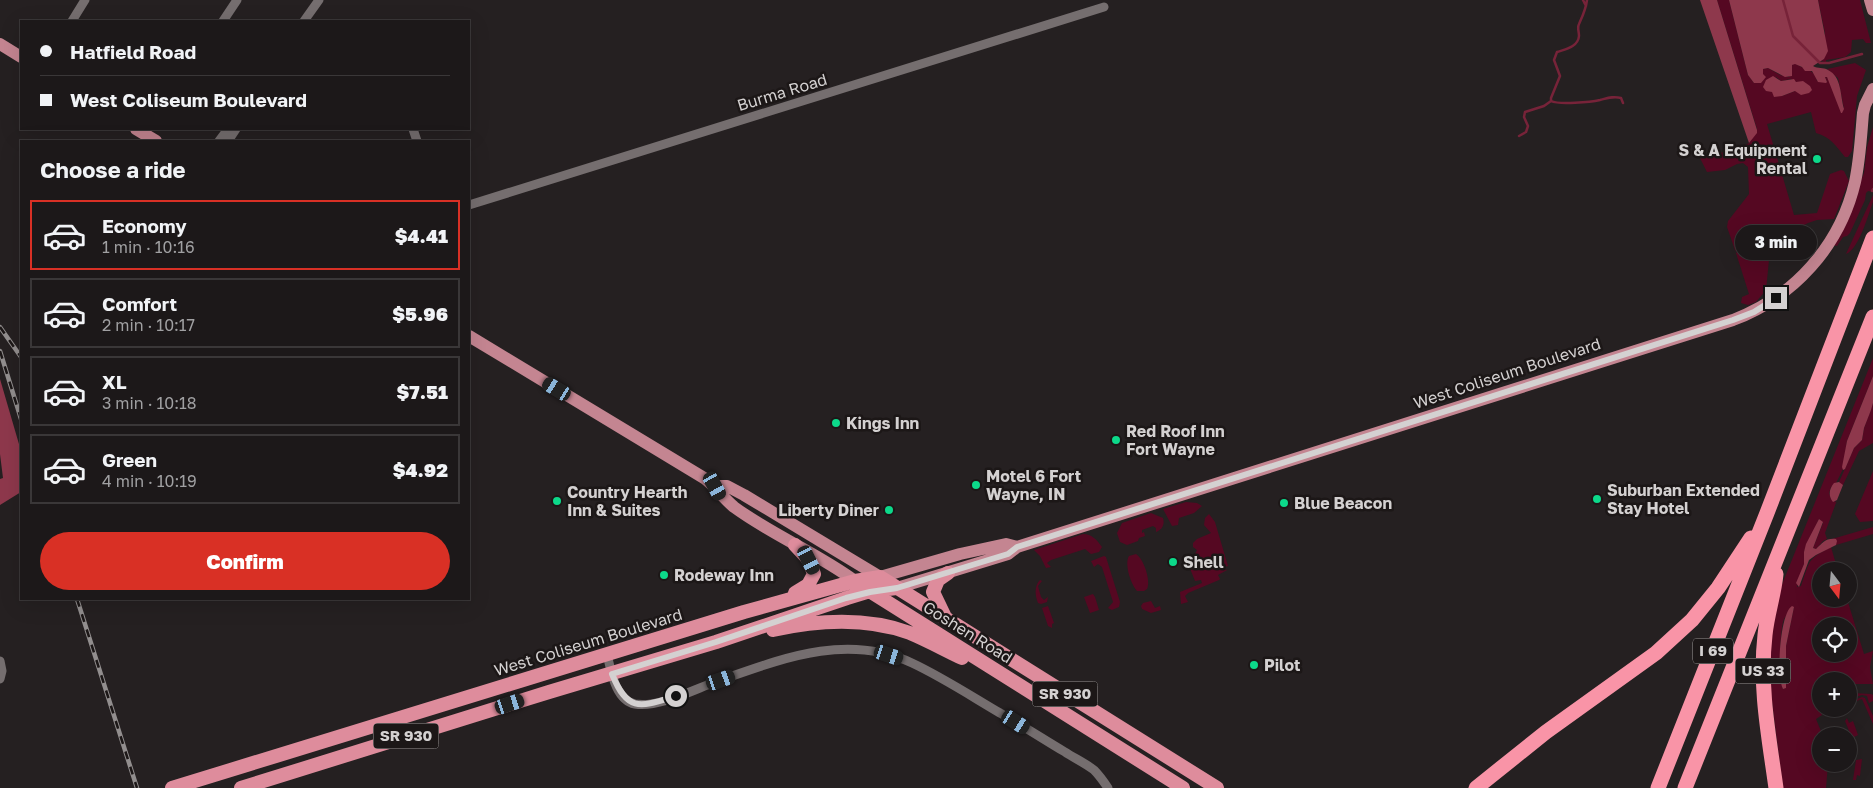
<!DOCTYPE html>
<meta charset="utf-8">
<style>
:root{--surface:#1c1819;--page:#252122;--text:#f1f3f6;--muted:#a0a0a2;--line:#3a3738;--accent:#d93025}
body{margin:0;font-family:"Golos Text",sans-serif;background:var(--page);color:var(--text);height:100vh;display:flex;flex-direction:column;font-size:19px;white-space:nowrap}
*{box-sizing:border-box;margin:0}
p{font-size:16px;color:var(--muted)}
.icon{flex:none;width:28px;height:28px;fill:none;stroke:currentColor;stroke-width:2;stroke-linecap:round;stroke-linejoin:round}
.map{position:relative;flex:1;overflow:hidden}
.drawer{position:absolute;left:20px;top:140px;width:450px;height:460px;display:flex;flex-direction:column;background:var(--surface);border-radius:0px;box-shadow:0 5px 20px #0002,0 0 0 1px var(--line)}
.drawer>*{flex:none}
.top-card{position:absolute;left:20px;top:20px;width:450px;height:110px;border-radius:0px;box-shadow:0 5px 20px #0002,0 0 0 1px var(--line);display:grid;align-content:center;height:110px;padding:0 20px;background:var(--surface)}
.needle{width:32px;rotate:164deg}
.fabs{position:absolute;left:1812px;top:562px;display:grid;gap:10px}
.fabs a{display:grid;place-items:center;width:45px;height:45px;border-radius:50%;background:var(--surface);box-shadow:0 5px 20px #0002,0 0 0 1px var(--line);font-size:25px}
.end{position:absolute;width:22px;height:22px;margin:-11px;border:6px solid #d4d1d1;background:#111;box-shadow:0 0 0 2px #111}
.from{border-radius:50%}
.bubble{position:absolute;height:35px;border-radius:18px;background:var(--surface);box-shadow:0 5px 20px #0002,0 0 0 1px var(--line);font-size:16px;font-weight:800;line-height:35px;text-align:center}
.car{position:absolute;width:15px;height:30px;margin:-15px -8px;border-radius:6px;box-shadow:0 0 4px 1px #0007;background:linear-gradient(#222 24%,#8ab4d8 0 40%,#222 0 76%,#8ab4d8 0 86%,#222 0)}
.top-card b{display:flex;align-items:center;gap:18px;height:48px;font-size:19px}
.top-card b+b{border-top:1px solid var(--line)}
.top-card i{width:12px;height:12px;background:var(--text)}
ul{padding:0;list-style:none}
li{display:flex;align-items:center;gap:15px;height:70px;margin:0 10px 8px;padding:0 10px;border:2px solid var(--line);border-radius:0px}
li div{flex:1}
li b{display:block;font-size:19px}
li em{font-style:normal;font-weight:800}
li.selected{border-color:var(--accent)}
li>.icon{width:45px;height:45px;stroke-width:1.5}
h2{padding:0 20px;font-size:22px;line-height:60px}
.cta{display:flex;gap:10px;margin-top:auto;padding:10px 20px}
.cta a{flex:1;height:58px;border-radius:30px;background:var(--accent);color:#fff;font-size:20px;font-weight:800;line-height:58px;text-align:center}
.map>svg:first-child{display:block}
.green{fill:#550822;fill-rule:evenodd}
.forest{fill:#8e384c}
.lines{fill:none;stroke-linecap:round;stroke-linejoin:round}
.stream{stroke:#772339;stroke-width:2.5}
.minor{stroke:#756e6f;stroke-width:9}
.primary{stroke:#c48591;stroke-width:12}
.trunk{stroke:#de8c9c;stroke-width:14}
.motorway{stroke:#f994a7;stroke-width:15}
.rail-casing{stroke:#928e8e;stroke-width:4.5}
.rail{stroke:#1c1717;stroke-width:2.5;stroke-dasharray:8;stroke-linecap:butt}
.route{stroke:#d4d1d1;stroke-width:6}
.poi-dot{fill:#0cd98a;stroke:#1c1717;stroke-width:2}
.labels{text-anchor:middle;stroke-width:5;stroke-linejoin:round;paint-order:stroke}
.shield{fill:#1c1717;stroke:#9d9999;stroke-width:1}
.shield-label{font-size:15px;font-weight:bold;fill:#d4d1d1}
.street-label{font-size:16px;fill:#d4d1d1;stroke:#1c1717}
.poi-label{font-size:16px;font-weight:bold;fill:#d4d1d1;stroke:#1c1717;text-anchor:start}
</style>
<div class="map">
<svg width="1873" height="788" viewBox="0 0 1873 788">
<rect width="100%" height="100%" fill="#252021"/>
<!-- green -->
<path class="green" d="M 1717,0 L 1729,0 L 1748,75 L 1754,83 L 1763,74 L 1763,69 L 1768,68 L 1780,75 L 1789,77 L 1792,72 L 1792,65 L 1795,63 C 1803,70 1815,68 1817,81 L 1827,82 L 1825,77 L 1827,77 L 1844,109 L 1838,78 L 1827,69 L 1855,63 L 1866,70 L 1857,96 L 1852,151 L 1848,157 L 1845,157 C 1836,146 1831,137 1816,133 L 1811,112 L 1767,124 L 1794,215 L 1817,213 L 1830,174 L 1841,170 L 1844,171 L 1849,181 L 1834,219 L 1817,220 L 1808,223 L 1796,229 L 1784,239 L 1769,260 L 1766,290 L 1756,302 L 1748,305 L 1741,303 L 1742,297 L 1749,294 L 1736,253 L 1737,252 L 1735,250 L 1727,227 L 1728,221 L 1749,194 L 1748,167 L 1743,163 L 1737,164 L 1725,170 L 1707,172 L 1700,158 L 1740,148 L 1749,143 L 1757,129 ZM 1776,77 L 1781,81 L 1791,79 L 1796,82 L 1800,82 L 1795,91 L 1782,96 L 1770,91 Z
M 1818,0 L 1860,0 L 1871,43 L 1866,43 L 1863,39 L 1852,40 L 1851,52 L 1845,57 L 1826,60 L 1826,62 L 1821,61 L 1824,59 L 1825,33 Z
M 1873,127 L 1873,192 L 1868,191 L 1866,193 L 1865,200 L 1850,233 L 1847,236 L 1843,237 L 1837,246 L 1833,245 L 1864,173 L 1867,147 Z
M 1873,195 L 1873,202 C 1868,215 1859,249 1846,254 Z
M 1873,358 L 1873,376 L 1847,441 L 1843,469 L 1836,483 L 1831,487 L 1829,493 L 1831,499 L 1836,502 L 1837,500 L 1825,533 L 1827,539 L 1823,541 L 1816,549 L 1813,548 L 1823,523 L 1819,519 L 1804,552 L 1804,564 L 1797,587 L 1801,586 C 1810,561 1806,560 1831,547 L 1838,571 L 1821,571 L 1821,599 L 1847,599 L 1864,654 L 1873,651 L 1870,667 L 1873,684 L 1849,684 L 1849,681 L 1821,681 C 1821,694 1818,704 1822,715 L 1816,719 L 1823,736 L 1821,736 L 1821,764 L 1828,764 L 1826,788 L 1783,788 L 1770,686 L 1770,645 L 1779,592 ZM 1794,607 L 1786,646 L 1785,688 L 1783,689 C 1778,680 1780,628 1784,619 C 1786,615 1791,611 1794,607 ZM 1821,626 L 1849,626 L 1849,654 L 1821,654 Z
M 1873,403 L 1873,443 L 1859,451 L 1843,485 L 1841,485 L 1839,482 L 1854,448 L 1862,440 L 1864,428 Z
M 1873,471 L 1873,521 L 1860,522 L 1855,514 Z
M 1186,502 L 1197,503 L 1202,506 L 1194,513 L 1179,518 L 1178,525 L 1172,526 L 1163,509 Z
M 1151,513 L 1163,518 C 1165,525 1162,530 1156,532 L 1156,528 L 1153,526 L 1142,530 L 1142,533 L 1144,532 L 1145,536 L 1139,538 L 1138,541 L 1127,545 L 1120,542 L 1117,533 L 1122,523 Z
M 1209,514 L 1215,522 L 1228,566 L 1220,568 L 1227,570 L 1218,575 L 1220,579 L 1219,580 L 1188,593 L 1185,596 L 1188,602 L 1181,604 L 1180,592 L 1202,583 L 1201,580 L 1195,581 L 1189,566 L 1197,550 L 1193,547 L 1193,543 L 1197,539 L 1211,533 L 1204,525 L 1205,518 Z
M 1873,527 L 1873,534 L 1836,545 L 1832,539 Z
M 1083,534 C 1092,534 1097,540 1102,547 L 1099,552 L 1091,554 L 1085,549 L 1051,560 L 1047,563 L 1051,567 L 1046,568 L 1040,556 L 1034,550 Z
M 1136,554 C 1144,559 1151,581 1147,589 L 1144,591 L 1137,591 C 1131,585 1124,564 1129,556 Z
M 1104,556 L 1106,557 L 1120,602 L 1119,607 L 1112,610 L 1108,608 L 1113,602 L 1102,567 L 1098,564 L 1094,567 L 1091,561 Z
M 1040,580 L 1042,581 L 1038,586 L 1041,597 L 1044,600 L 1048,597 L 1047,602 L 1041,604 L 1038,603 C 1035,596 1034,586 1040,580 Z
M 1093,594 L 1095,597 L 1099,610 L 1090,613 L 1084,597 Z
M 1151,601 L 1155,608 L 1160,606 L 1161,610 L 1151,613 L 1142,609 L 1141,606 L 1143,603 Z
M 1048,606 L 1054,623 L 1052,624 L 1052,628 L 1048,626 L 1042,608 Z
M 1853,693 L 1871,694 L 1873,695 L 1873,701 L 1869,703 L 1867,696 L 1862,695 L 1849,699 L 1849,694 Z
M 1862,697 L 1865,698 L 1873,716 L 1873,724 L 1862,699 L 1849,704 L 1849,702 Z
M 1847,718 L 1849,723 L 1853,721 L 1858,735 L 1852,738 L 1845,721 Z
M 1862,759 L 1860,776 L 1857,775 L 1856,780 L 1853,780 L 1856,760 Z"/>
<!-- forest -->
<path class="forest" d="M 1700,0 L 1717,0 L 1757,130 L 1757,133 L 1749,143 Z
M 1729,0 L 1818,0 L 1828,51 L 1824,59 L 1813,66 C 1818,69 1823,67 1828,70 C 1842,77 1840,95 1844,109 L 1842,113 L 1841,113 L 1827,77 L 1825,77 L 1827,82 L 1826,83 L 1818,82 L 1812,71 L 1805,71 L 1802,67 L 1795,64 L 1792,65 L 1792,76 L 1785,77 L 1768,68 L 1763,69 L 1763,74 L 1766,77 L 1761,83 L 1754,83 L 1748,75 Z
M 1773,76 L 1781,81 L 1794,79 L 1796,82 L 1803,81 L 1810,86 L 1812,90 L 1809,93 L 1801,95 L 1795,91 L 1782,96 L 1774,97 L 1772,92 L 1766,91 L 1763,87 L 1766,80 Z
M 1873,376 L 1873,403 L 1871,410 L 1864,428 L 1862,440 L 1854,448 L 1845,469 L 1843,470 L 1842,467 L 1847,441 Z
M 0,379 L 21,451 L 21,492 L 0,505 L 0,479 L 3,478 L 0,454 Z
M 1839,482 L 1843,485 L 1837,500 L 1833,502 C 1828,496 1829,489 1834,483 Z
M 1819,519 L 1823,522 L 1813,548 L 1816,549 C 1823,543 1825,538 1836,539 L 1837,541 L 1836,545 L 1816,555 L 1809,560 L 1799,587 L 1796,583 L 1804,564 L 1804,552 L 1806,544 Z
M 1792,606 L 1794,607 L 1786,646 L 1786,688 L 1783,689 C 1776,676 1780,613 1792,606 Z"/>
<g class="lines">
<!-- stream -->
<path class="stream" d="M 1583,0 L 1586,6
M 1587,0 C 1586,9 1583,15 1579,24 C 1577,28 1579,31 1579,36 C 1578,47 1566,49 1557,52 L 1554,60 L 1560,76 L 1551,98 L 1551,101 C 1559,105 1591,102 1600,100 C 1608,98 1613,96 1621,98 L 1623,103
M 1783,0 L 1793,36 L 1820,63 L 1829,63 L 1862,54
M 1519,136 L 1526,132 L 1528,126 L 1524,117 L 1525,112 L 1544,106 L 1551,101
M 1872,191 L 1873,189"/>
<!-- minor -->
<path class="minor" d="M 72,21 L 85,0
M 223,21 L 237,0
M 304,21 L 319,0
M 413,129 L 417,141
M 219,141 L 228,129
M 228,141 L 236,129
M 469,205 L 1104,7
M 607,654 C 611,670 615,700 635,704 C 658,708 693,690 715,682 C 779,660 845,632 912,663 C 942,677 971,696 1000,713 C 1022,725 1043,739 1065,752 C 1074,758 1085,763 1094,770 C 1099,775 1104,782 1108,788
M 0,661 L 2,671 L 0,679"/>
<!-- primary -->
<path class="primary" d="M 1870,0 L 1873,10
M 0,44 L 21,57
M 136,129 L 156,141
M 469,336 L 704,478 C 716,487 723,498 734,507 C 772,535 817,553 855,581
M 715,486 L 727,486 L 744,495 L 880,577 L 960,554 L 1006,544 L 1017,547
M 897,588 L 1008,554 L 1017,547 L 1733,320 C 1794,297 1840,246 1855,182 C 1860,159 1861,136 1863,113 L 1865,105 L 1873,89"/>
<!-- trunk -->
<path class="trunk" d="M 868,590 L 1183,788
M 795,593 L 808,585 L 814,574 L 809,560 L 795,545
M 945,617 L 933,592 L 938,580 L 948,573
M 773,630 C 818,620 866,617 910,633 C 927,640 945,650 962,658
M 172,788 L 744,612 L 855,581 L 880,577 L 1217,788
M 241,788 L 549,692 L 716,642 L 847,598 L 870,591 L 897,588"/>
<!-- motorway -->
<path class="motorway" d="M 1776,574 C 1774,595 1767,614 1765,635 C 1759,687 1769,737 1776,788
M 1476,788 L 1546,732 L 1656,653 L 1692,620 L 1718,588 L 1751,538
M 1658,788 L 1767,513 L 1873,238
M 1685,788 L 1873,317"/>
<defs>
<path id="rail" d="M 0,327 L 21,357
M 0,351 L 21,419
M 77,599 L 137,788"/>
</defs>
<!-- rail casing -->
<use href="#rail" class="rail-casing"/>
<!-- rail -->
<use href="#rail" class="rail"/>
</g>
<g class="lines">
<!-- route -->
<path class="route" d="M 676,696 C 640,707 628,713 612,674 L 716,642 L 846,598 L 870,592 L 897,588 L 1008,554 L 1017,547 L 1733,320 L 1754,312 L 1776,298"/>
</g>
<!-- markers -->
<g class="poi-dot">
<circle cx="1817" cy="159" r="5"/>
<circle cx="836" cy="423" r="5"/>
<circle cx="1116" cy="440" r="5"/>
<circle cx="976" cy="485" r="5"/>
<circle cx="1597" cy="499" r="5"/>
<circle cx="557" cy="501" r="5"/>
<circle cx="1284" cy="503" r="5"/>
<circle cx="889" cy="510" r="5"/>
<circle cx="1173" cy="562" r="5"/>
<circle cx="664" cy="575" r="5"/>
<circle cx="1254" cy="665" r="5"/>
</g>
<g class="labels">
<!-- shield labels -->
<g class="shield">
<rect x="1693" y="638.5" width="40" height="25" rx="4"/>
<rect x="1735.5" y="658.5" width="55" height="25" rx="4"/>
<rect x="1032.5" y="681.5" width="65" height="25" rx="4"/>
<rect x="373.5" y="723.5" width="65" height="25" rx="4"/>
</g>
<g class="shield-label">
<text x="1713" y="656">I 69</text>
<text x="1763" y="676">US 33</text>
<text x="1065" y="699">SR 930</text>
<text x="406" y="741">SR 930</text>
</g>
<!-- street labels -->
<g class="street-label">
<text transform="translate(782 92) rotate(-17)" y="6">Burma Road</text>
<text transform="translate(1507 373) rotate(-18)" y="6">West Coliseum Boulevard</text>
<text transform="translate(968 632) rotate(32)" y="6">Goshen Road</text>
<text transform="translate(588 642) rotate(-17)" y="6">West Coliseum Boulevard</text>
</g>
<!-- poi labels -->
<g class="poi-label">
<text x="1807" y="156" text-anchor="end">S &amp; A Equipment<tspan x="1807" dy="18">Rental</tspan></text>
<text x="846" y="429">Kings Inn</text>
<text x="1126" y="437">Red Roof Inn<tspan x="1126" dy="18">Fort Wayne</tspan></text>
<text x="986" y="482">Motel 6 Fort<tspan x="986" dy="18">Wayne, IN</tspan></text>
<text x="1607" y="496">Suburban Extended<tspan x="1607" dy="18">Stay Hotel</tspan></text>
<text x="567" y="498">Country Hearth<tspan x="567" dy="18">Inn &amp; Suites</tspan></text>
<text x="1294" y="509">Blue Beacon</text>
<text x="879" y="516" text-anchor="end">Liberty Diner</text>
<text x="1183" y="568">Shell</text>
<text x="674" y="581">Rodeway Inn</text>
<text x="1264" y="671">Pilot</text>
</g>
</g>
</svg>
<div class="fabs">
<a><svg class="needle" viewBox="-14 -14 28 28"><path d="M0-13l5 13h-10z" fill="#e53935"/><path d="M0 13l5-13h-10z" fill="#a0a0a2"/></svg></a>
<a><svg class="icon" aria-label="locate" viewBox="0 0 24 24"><circle cx="12" cy="12" r="6"/><path d="M12 2v4M12 18v4M2 12h4M18 12h4"/></svg></a>
<a>+</a>
<a>−</a>
</div>
<i class="end from" style="left:676px;top:696px"></i>
<i class="end" style="left:1776px;top:298px"></i>
<div class="bubble" style="left:1735px;top:225px;width:82px">3 min</div>
<i class="car" style="left:557px;top:389px;rotate:301deg"></i>
<i class="car" style="left:715px;top:486px;rotate:151deg"></i>
<i class="car" style="left:809px;top:560px;rotate:153deg"></i>
<i class="car" style="left:889px;top:655px;rotate:108deg"></i>
<i class="car" style="left:721px;top:680px;rotate:71deg"></i>
<i class="car" style="left:510px;top:704px;rotate:72deg"></i>
<i class="car" style="left:1016px;top:722px;rotate:122deg"></i>
<div class="top-card">
<b><i class="from"></i>Hatfield Road</b>
<b><i></i>West Coliseum Boulevard</b>
</div>
<section class="drawer">
<h2>Choose a ride</h2>
<ul>
<li class="selected"><svg class="icon" aria-label="car" viewBox="0 0 24 24"><path d="M5 17H2v-5l4-1 3-4h7l3 4 3 1v5h-3M9 17h6M6 11h13"/><circle cx="7" cy="17" r="2"/><circle cx="17" cy="17" r="2"/></svg><div><b>Economy</b><p>1 min · 10:16</p></div><em>$4.41</em></li>
<li><svg class="icon" aria-label="car" viewBox="0 0 24 24"><path d="M5 17H2v-5l4-1 3-4h7l3 4 3 1v5h-3M9 17h6M6 11h13"/><circle cx="7" cy="17" r="2"/><circle cx="17" cy="17" r="2"/></svg><div><b>Comfort</b><p>2 min · 10:17</p></div><em>$5.96</em></li>
<li><svg class="icon" aria-label="car" viewBox="0 0 24 24"><path d="M5 17H2v-5l4-1 3-4h7l3 4 3 1v5h-3M9 17h6M6 11h13"/><circle cx="7" cy="17" r="2"/><circle cx="17" cy="17" r="2"/></svg><div><b>XL</b><p>3 min · 10:18</p></div><em>$7.51</em></li>
<li><svg class="icon" aria-label="car" viewBox="0 0 24 24"><path d="M5 17H2v-5l4-1 3-4h7l3 4 3 1v5h-3M9 17h6M6 11h13"/><circle cx="7" cy="17" r="2"/><circle cx="17" cy="17" r="2"/></svg><div><b>Green</b><p>4 min · 10:19</p></div><em>$4.92</em></li>
</ul>
<div class="cta"><a>Confirm</a></div>
</section>
</div>
